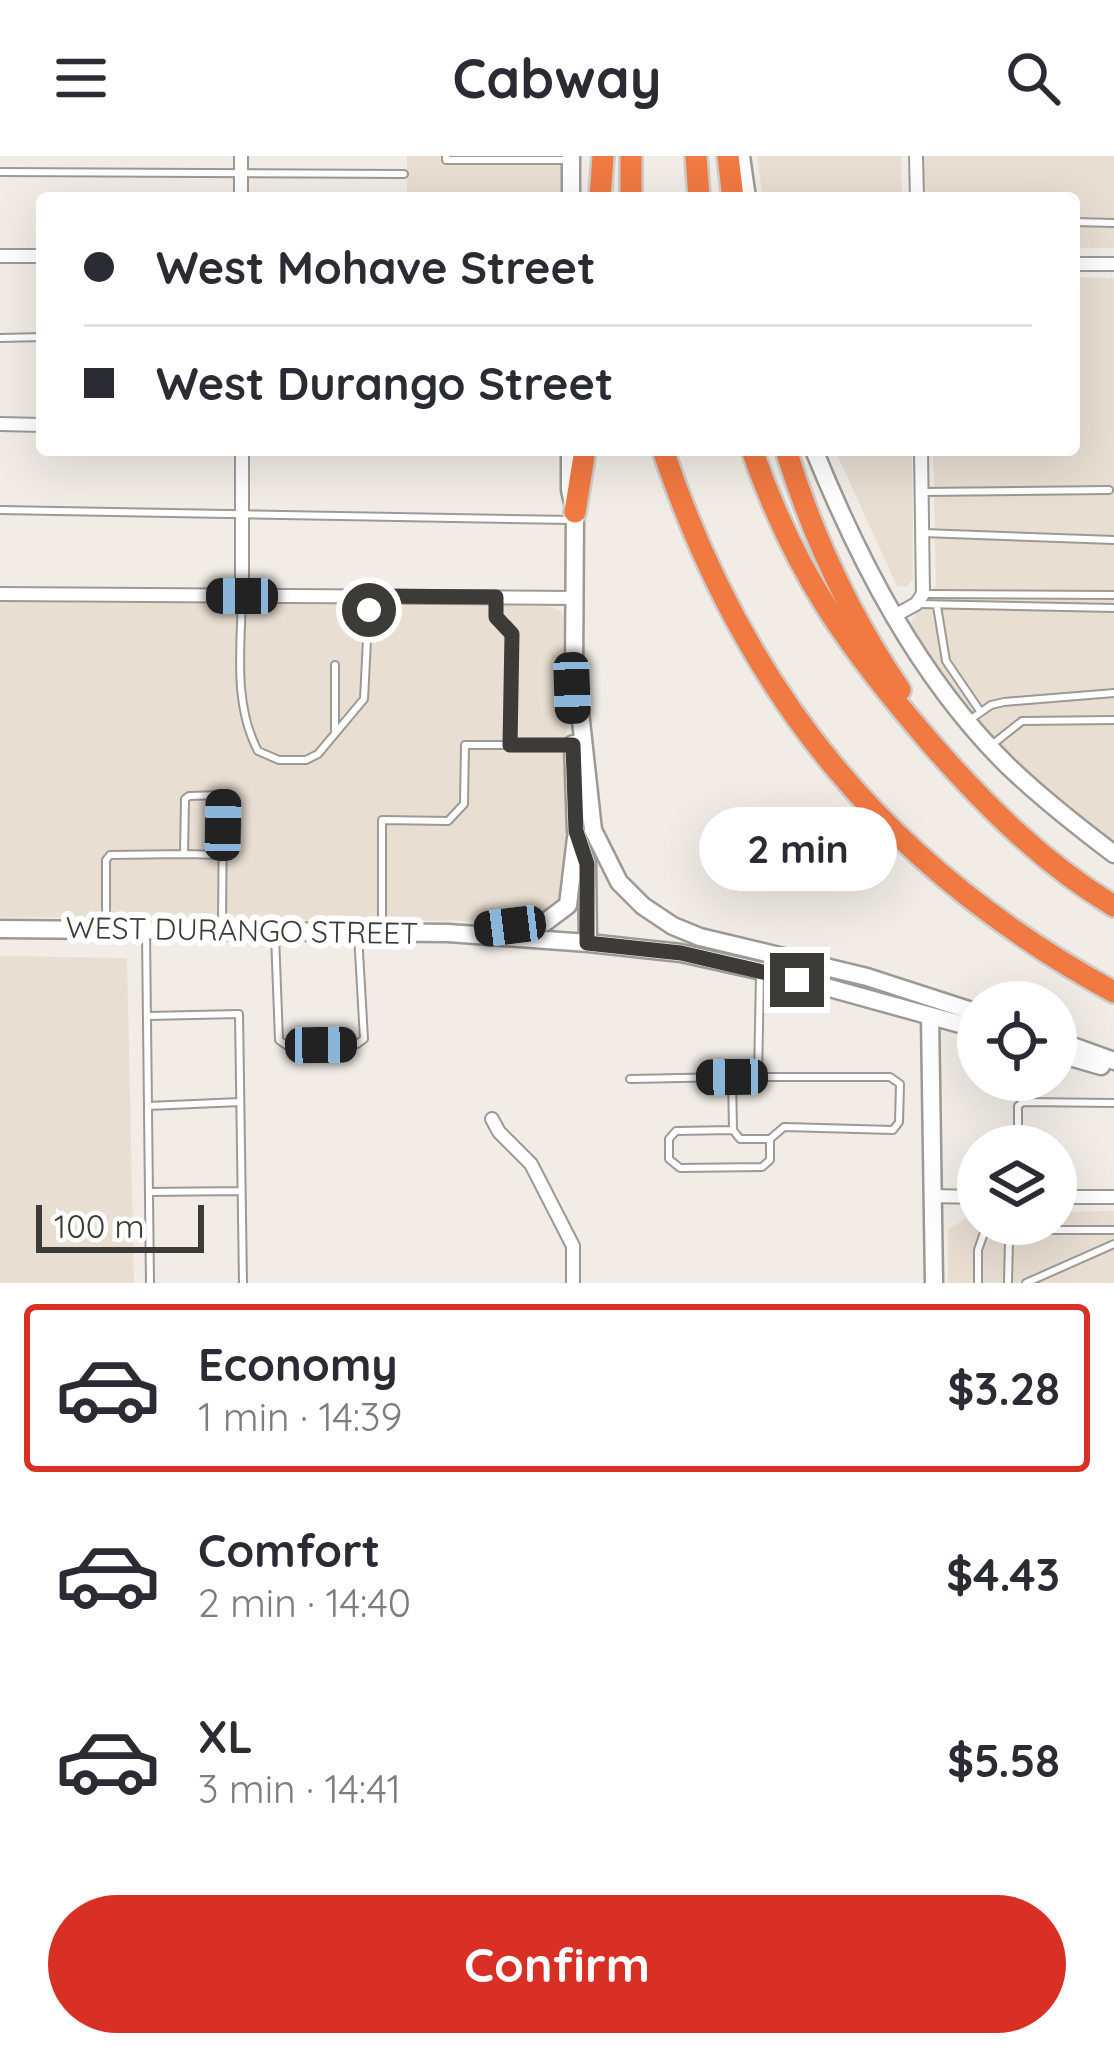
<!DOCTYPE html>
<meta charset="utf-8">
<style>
:root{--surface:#fff;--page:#f2f2f3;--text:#2b2b33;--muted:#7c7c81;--line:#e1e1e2;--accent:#d93025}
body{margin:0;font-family:Quicksand,sans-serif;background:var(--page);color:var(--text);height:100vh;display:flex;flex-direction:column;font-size:45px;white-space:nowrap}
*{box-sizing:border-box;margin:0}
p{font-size:39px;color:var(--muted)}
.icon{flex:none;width:66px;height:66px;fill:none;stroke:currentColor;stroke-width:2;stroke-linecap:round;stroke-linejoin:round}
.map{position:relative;height:1127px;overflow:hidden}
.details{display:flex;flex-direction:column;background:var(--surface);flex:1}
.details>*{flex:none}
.top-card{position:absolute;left:36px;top:36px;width:1044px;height:264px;border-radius:12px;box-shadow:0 12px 48px #0002;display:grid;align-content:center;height:264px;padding:0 48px;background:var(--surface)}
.tools{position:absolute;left:957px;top:825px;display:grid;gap:24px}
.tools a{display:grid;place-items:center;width:120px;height:120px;border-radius:50%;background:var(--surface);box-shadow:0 12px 48px #0002;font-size:60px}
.scale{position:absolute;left:36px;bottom:30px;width:168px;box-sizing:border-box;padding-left:12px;border:6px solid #3c3b38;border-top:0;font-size:33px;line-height:42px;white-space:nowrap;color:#3c3b38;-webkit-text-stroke:9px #fff;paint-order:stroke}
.end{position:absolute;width:54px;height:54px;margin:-27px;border:15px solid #3c3b38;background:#fff;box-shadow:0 0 0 6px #fff}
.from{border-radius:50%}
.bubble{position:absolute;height:84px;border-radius:42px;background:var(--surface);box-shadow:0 12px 48px #0002;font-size:39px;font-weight:800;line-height:84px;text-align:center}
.car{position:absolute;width:36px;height:72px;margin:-36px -18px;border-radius:15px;box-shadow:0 0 9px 3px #0007;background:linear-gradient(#222 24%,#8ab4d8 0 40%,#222 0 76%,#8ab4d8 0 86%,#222 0)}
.top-card b{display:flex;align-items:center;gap:42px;height:114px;font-size:45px}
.top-card b+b{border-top:3px solid var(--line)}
.top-card i{width:30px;height:30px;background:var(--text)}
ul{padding:21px 0 0;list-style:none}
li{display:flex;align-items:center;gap:36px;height:168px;margin:0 24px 18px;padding:0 24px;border:6px solid transparent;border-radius:12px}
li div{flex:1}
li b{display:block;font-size:45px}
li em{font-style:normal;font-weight:800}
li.active{border-color:var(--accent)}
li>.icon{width:108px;height:108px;stroke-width:1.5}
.action{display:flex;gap:24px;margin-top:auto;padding:24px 48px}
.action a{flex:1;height:138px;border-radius:72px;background:var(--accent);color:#fff;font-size:48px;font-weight:800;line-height:138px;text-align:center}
header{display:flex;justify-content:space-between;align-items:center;height:156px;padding:0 48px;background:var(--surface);font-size:54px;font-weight:800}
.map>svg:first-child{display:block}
.built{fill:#e8ded2}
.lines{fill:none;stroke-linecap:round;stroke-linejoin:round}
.lane-casing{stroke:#9d9994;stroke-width:10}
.street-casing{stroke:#9d9994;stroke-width:16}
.secondary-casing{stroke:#9d9994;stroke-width:21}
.highway-casing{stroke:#cccccb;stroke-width:26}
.lane{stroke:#fff;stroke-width:6}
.street{stroke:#fff;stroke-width:12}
.secondary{stroke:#fff;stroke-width:16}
.highway{stroke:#f17942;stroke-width:21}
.route{stroke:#3c3b38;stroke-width:15}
.labels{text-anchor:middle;stroke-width:12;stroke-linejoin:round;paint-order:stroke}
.street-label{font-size:30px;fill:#3c3b38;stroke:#fff}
</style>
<header><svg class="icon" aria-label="menu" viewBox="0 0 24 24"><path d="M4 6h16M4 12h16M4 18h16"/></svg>Cabway<svg class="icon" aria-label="search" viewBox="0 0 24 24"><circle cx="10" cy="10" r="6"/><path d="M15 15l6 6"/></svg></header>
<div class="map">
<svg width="1114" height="1127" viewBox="0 0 1114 1127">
<rect width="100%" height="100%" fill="#f1ece6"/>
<!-- built -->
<path class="built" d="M 407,0 L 567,0 L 567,42 L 407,42 Z
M 757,0 L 901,0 L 902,36 L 762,36 Z
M 923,0 L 1114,0 L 1114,92 L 1074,92 L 1074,42 L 923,42 Z
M 1074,121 L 1114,122 L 1114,687 L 1015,606 L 969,556 L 911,472 L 912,463 L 936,429 L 933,294 L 1074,294 Z
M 835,294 L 904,294 L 904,300 L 912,300 L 913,423 L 907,431 L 897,430 Z
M 0,446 L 548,450 L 560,455 L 567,465 L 567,732 L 562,745 L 553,757 L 516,765 L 0,761 Z
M 0,800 L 127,802 L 134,1127 L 0,1127 Z
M 1114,1055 L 1114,1127 L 948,1127 L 948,1074 L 974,1057 L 978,1057 L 978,1068 L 1056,1068 L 1056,1056 Z"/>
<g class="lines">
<defs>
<path id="lane" d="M 446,0 L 446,4 L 571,4
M 0,16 L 404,18
M 1074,66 L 1114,67
M 0,182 L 42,181
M 922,336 L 1109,334
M 0,354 L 572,364
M 923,377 L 1114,384
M 926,438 L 1114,439
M 242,439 C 241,491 233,548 258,595 L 279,604 L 306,604 L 318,598 L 364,543 L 369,444
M 496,443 L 496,461 L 512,478 L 510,589
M 919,448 L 1114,452
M 937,450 L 946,505 L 980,555
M 335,509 L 335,577
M 971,563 L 991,549 L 1004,546 L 1114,537
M 993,588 L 1022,565 L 1114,564
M 106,770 L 106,704 L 110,699 L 184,698
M 222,772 L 223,639 L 189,640 L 185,643 L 184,698 L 223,699
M 382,772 L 382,664 L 448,665 L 464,648 L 465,589 L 568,589
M 146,778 L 150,1127
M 275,779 L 279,884 L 286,889 L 357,888 L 364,883 L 358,778
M 147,860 L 239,858 L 243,1127
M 758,921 L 732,921 L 733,974 L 676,975 L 669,983 L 669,1003 L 680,1012 L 762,1011 L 770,1004 L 770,983 L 784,971 L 893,974 L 899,966 L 900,928 L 890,921 L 758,921 L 760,819
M 630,923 L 732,921
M 148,950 L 240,946
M 733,974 L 740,983 L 770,983
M 1018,990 L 1018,950 L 1023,946 L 1114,947
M 149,1036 L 241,1035
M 978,1127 L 978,1094 L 987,1068
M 1008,1127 L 1009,1084 L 1023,1074 L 1114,1074
M 1026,1127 L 1114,1088"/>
<path id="street" d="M 241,0 L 241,42
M 916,0 L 917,42
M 0,100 L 42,100
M 1074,108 L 1114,108
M 0,268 L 42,269
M 242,294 L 242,439
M 0,438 L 574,442
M 896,459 L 916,448 L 923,438 L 921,294
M 492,963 L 499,976 L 531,1008 L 573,1090 L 573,1127
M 932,1040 L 978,1041
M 1056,1041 L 1114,1041"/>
<path id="secondary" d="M 741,0 L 747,42
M 571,42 L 571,0
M 570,294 L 570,334 L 575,356 L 574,520
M 814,294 C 860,407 919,522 1007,609 C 1040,641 1077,670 1114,698
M 575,510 L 593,674 L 619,726 L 643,750 L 673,770 L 700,781 L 867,821 L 978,857
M 573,588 L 576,675 L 587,708 L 588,787
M 488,772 L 544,767 L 568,749 L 576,682
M 0,773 L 448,777 L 588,787 L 681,797 L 797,823 L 978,873
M 930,860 L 934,1127
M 1056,884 L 1114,905
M 1056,897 L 1101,910"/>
<path id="highway" d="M 631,0 L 631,42
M 696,0 L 699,42
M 728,0 L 733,42
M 600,42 L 603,0
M 663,294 C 745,539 887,712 1114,836
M 752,294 C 795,418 849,493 934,591 C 987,651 1045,709 1114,750
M 786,294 C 812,379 850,460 900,534
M 575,356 L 585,294"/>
</defs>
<!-- lane casing -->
<use href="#lane" class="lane-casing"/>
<!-- street casing -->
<use href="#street" class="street-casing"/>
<!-- secondary casing -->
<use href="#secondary" class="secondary-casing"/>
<!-- highway casing -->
<use href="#highway" class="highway-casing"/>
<!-- lane -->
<use href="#lane" class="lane"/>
<!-- street -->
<use href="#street" class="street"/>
<!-- secondary -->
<use href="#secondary" class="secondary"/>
<!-- highway -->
<use href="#highway" class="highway"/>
</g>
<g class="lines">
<!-- route -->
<path class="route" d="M 369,454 L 369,440 L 496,441 L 496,461 L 512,478 L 510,589 L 573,589 L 576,675 L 587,708 L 587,787 L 681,797 L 797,824"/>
</g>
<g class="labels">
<!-- street labels -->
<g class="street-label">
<text transform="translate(242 775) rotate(1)" y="10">WEST DURANGO STREET</text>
</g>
</g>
</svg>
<div class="tools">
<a><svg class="icon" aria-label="locate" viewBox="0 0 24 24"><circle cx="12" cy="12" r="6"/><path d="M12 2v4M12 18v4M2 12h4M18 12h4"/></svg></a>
<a><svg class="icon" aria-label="layers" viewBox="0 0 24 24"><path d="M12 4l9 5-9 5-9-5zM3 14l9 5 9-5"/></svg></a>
</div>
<div class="scale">100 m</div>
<i class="end from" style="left:369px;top:454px"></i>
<i class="end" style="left:797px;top:824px"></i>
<div class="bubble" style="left:699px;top:651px;width:198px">2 min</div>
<i class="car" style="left:242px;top:440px;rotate:270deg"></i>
<i class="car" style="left:572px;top:532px;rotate:178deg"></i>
<i class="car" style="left:223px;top:669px;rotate:1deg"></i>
<i class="car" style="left:510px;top:770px;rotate:263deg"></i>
<i class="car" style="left:321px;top:889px;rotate:89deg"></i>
<i class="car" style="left:732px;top:921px;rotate:269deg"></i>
<div class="top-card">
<b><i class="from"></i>West Mohave Street</b>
<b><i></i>West Durango Street</b>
</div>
</div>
<section class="details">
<ul>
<li class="active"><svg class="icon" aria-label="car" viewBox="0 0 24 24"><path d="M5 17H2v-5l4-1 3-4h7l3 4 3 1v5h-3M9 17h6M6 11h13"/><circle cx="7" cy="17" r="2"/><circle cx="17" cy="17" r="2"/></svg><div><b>Economy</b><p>1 min · 14:39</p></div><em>$3.28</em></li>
<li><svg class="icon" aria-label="car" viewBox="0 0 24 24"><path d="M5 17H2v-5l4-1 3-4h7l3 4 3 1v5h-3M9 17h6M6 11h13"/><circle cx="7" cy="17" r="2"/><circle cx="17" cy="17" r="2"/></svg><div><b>Comfort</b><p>2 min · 14:40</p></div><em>$4.43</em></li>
<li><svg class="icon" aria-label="car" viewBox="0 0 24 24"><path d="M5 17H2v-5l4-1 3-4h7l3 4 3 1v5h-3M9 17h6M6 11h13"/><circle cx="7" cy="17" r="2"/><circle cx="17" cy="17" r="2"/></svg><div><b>XL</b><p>3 min · 14:41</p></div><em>$5.58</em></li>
</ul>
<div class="action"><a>Confirm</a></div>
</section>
